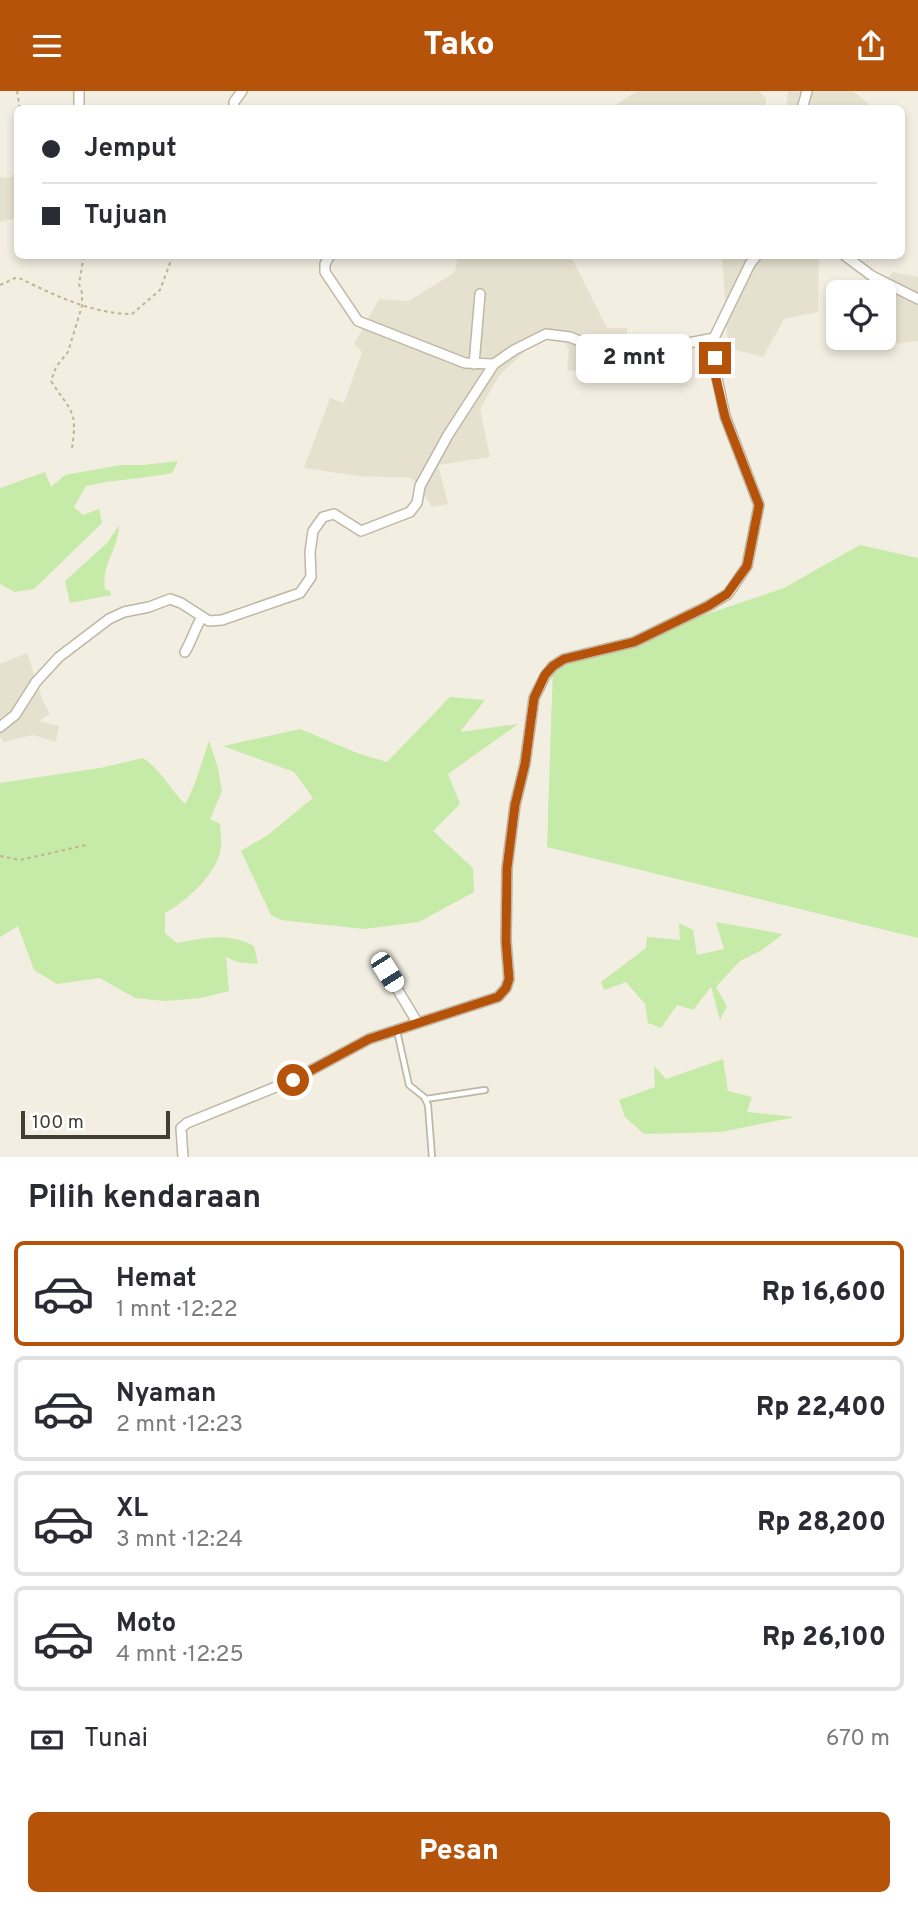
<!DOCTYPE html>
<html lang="id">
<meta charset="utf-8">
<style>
:root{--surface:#fff;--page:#f7f7f7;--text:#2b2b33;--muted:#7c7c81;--line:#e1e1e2;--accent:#b45309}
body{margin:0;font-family:Overpass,sans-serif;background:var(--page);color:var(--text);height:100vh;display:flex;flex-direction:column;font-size:26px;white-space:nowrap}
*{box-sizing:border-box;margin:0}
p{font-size:23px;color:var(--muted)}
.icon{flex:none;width:38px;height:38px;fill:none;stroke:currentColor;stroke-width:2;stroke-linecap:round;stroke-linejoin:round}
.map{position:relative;height:1066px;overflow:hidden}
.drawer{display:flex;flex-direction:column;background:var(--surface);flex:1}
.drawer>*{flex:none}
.banner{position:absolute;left:14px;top:14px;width:891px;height:154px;border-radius:10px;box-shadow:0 4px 10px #0003;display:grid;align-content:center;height:154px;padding:0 28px;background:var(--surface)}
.tools{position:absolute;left:826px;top:189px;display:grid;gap:14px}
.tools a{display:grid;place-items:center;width:70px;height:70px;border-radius:10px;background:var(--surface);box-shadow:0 4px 10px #0003;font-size:35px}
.scale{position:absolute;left:21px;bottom:18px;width:149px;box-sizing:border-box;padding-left:7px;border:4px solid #443e32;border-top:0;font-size:19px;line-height:24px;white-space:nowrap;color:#443e32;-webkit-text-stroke:5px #fff;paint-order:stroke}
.end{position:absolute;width:32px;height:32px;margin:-16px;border:9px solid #b45309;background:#fff;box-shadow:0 0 0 4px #fff}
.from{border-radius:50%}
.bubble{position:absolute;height:49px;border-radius:10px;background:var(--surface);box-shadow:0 4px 10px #0003;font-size:23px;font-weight:800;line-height:49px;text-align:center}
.car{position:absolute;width:21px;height:42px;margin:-21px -10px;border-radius:9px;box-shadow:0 0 5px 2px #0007;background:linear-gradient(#fff 24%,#345 0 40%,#fff 0 76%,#345 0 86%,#fff 0)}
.banner b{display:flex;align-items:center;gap:24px;height:66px;font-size:26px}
.banner b+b{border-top:2px solid var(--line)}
.banner i{width:18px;height:18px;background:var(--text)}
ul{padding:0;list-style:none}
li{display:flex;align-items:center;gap:21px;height:105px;margin:0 14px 10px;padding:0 14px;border:4px solid var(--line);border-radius:10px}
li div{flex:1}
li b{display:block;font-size:26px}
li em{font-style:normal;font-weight:800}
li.selected{border-color:var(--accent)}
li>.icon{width:63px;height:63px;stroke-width:1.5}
h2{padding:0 28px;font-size:32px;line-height:84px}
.pay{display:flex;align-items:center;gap:18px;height:77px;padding:0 28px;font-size:26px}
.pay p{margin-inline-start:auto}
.button{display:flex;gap:14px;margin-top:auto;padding:14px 28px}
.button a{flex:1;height:80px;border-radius:10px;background:var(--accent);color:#fff;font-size:28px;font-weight:800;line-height:80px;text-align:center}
header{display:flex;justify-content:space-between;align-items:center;height:91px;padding:0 28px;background:var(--accent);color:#fff;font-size:32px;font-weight:800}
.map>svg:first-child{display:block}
.residential{fill:#e6e1cf}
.green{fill:#c6eaa7}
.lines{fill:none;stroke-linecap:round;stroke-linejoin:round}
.service-casing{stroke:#beb7a4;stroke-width:8}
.minor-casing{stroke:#beb7a4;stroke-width:12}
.path{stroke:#c0b494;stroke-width:2;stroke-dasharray:3.5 3.5;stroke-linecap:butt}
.service{stroke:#fff;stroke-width:4.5}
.minor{stroke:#fff;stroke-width:9}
.route{stroke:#b45309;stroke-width:9}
</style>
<header><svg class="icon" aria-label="menu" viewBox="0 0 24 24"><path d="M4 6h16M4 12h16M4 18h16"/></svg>Tako<svg class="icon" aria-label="share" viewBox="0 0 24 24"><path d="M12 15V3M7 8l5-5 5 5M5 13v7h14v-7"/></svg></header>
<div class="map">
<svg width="918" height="1066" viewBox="0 0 918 1066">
<rect width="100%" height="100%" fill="#f2eee1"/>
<!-- residential -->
<path class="residential" d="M 637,0 L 758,0 L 766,7 L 766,17 L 611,17 Z
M 788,0 L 853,0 L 875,18 L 786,18 Z
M 17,79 L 17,127 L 0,131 L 0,86 L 10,87 Z
M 722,164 L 819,165 L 818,221 L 784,228 L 763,266 L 728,257 Z
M 458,165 L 571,165 L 607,237 L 627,237 L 629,261 L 592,257 L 583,281 L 567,279 L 569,259 L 561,243 L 530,255 L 499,285 L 480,318 L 490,366 L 438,374 L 448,413 L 432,416 L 412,387 L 359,385 L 304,377 L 330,307 L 344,312 L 362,261 L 354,253 L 379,208 L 409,210 L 455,181 Z
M 893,181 L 918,186 L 918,250 L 887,254 L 883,247 L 884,201 L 874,201 Z
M 27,562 L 43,610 L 50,623 L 40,629 L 41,631 L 59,635 L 56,651 L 33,644 L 4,651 L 0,646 L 0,573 Z"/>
<!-- green -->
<path class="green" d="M 178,370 L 172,382 C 143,388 114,388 86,395 L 74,416 L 83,424 L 99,418 L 102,432 L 34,498 L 15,501 L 0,493 L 0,397 L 45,381 L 51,396 L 65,384 L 121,374 L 143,374 Z
M 119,434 C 119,457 101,473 105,498 L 110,500 L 111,504 L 70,512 L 65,490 L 108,451 Z
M 860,454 L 918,467 L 918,847 L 547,756 L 553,575 L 784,497 Z
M 450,606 L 485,609 L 460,641 L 518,633 L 448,683 L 460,713 L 433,740 L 473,777 L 474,801 L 419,831 L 364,838 L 281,829 L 271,824 L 241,760 L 268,744 L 313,707 L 294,681 L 223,655 L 300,638 L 357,662 L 387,671 Z
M 209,650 L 218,677 L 222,700 L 210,728 L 220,733 C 220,740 222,748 221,755 C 219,781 186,811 165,822 L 165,842 L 177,852 C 206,847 227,841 254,855 L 258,873 L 237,871 L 226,866 L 229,900 L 201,907 L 165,910 L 135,907 L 100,887 L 57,893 L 34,879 L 18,835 L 0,846 L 0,692 L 100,677 L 143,667 C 164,682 168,696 185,713 C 197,693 201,671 209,650 Z
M 716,831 L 783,843 L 762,859 L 740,870 L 716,896 L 727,915 L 720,929 L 711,896 L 693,919 L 677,914 L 661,937 L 648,932 L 645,913 L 626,891 L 604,899 L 601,891 L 646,857 L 647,846 L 680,849 L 679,832 L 693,839 L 697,864 L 724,858 Z
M 723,968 L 728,1000 L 752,1006 L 747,1021 L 795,1026 L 721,1041 L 644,1043 L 625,1026 L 619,1009 L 655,996 L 654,975 L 666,988 Z"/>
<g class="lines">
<defs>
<path id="service" d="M 397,940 L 409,994 L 424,1006 L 428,1014 L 432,1066
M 426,1008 L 485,999"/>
<path id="minor" d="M 79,0 L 79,18
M 234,18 L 234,11 L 242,0
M 802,18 L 807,0
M 330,164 L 325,173 L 325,181 L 358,230 L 465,272 L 494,273
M 844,164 L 872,185 L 918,208
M 474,273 L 480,203
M 185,561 C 192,549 195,537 202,526
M 0,636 L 15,624 L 36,591 L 59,566 L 109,528 L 124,521 L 149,516 L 170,508 L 181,512 L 209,530 L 222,529 L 300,502 L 311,486 L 310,461 L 313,440 L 323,426 L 334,423 L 361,440 L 410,421 L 417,412 L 420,395 L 448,344 L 494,273 L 514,259 L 546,243 L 570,246 L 601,259 L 637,262 L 714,247
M 387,881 L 417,931
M 183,1066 L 181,1037 L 187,1032 L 293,989 L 369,948 L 498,906 L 506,897 L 509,888 L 506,850 L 507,777 L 515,714 L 525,673 L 534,607 L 545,585 L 553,575 L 564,568 L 634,551 L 708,515 L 728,503 L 747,475 L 759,414 L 725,325 L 717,287 L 714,247 L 750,173 L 757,164"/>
</defs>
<!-- service casing -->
<use href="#service" class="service-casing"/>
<!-- minor casing -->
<use href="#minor" class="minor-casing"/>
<!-- path -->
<path class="path" d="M 17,0 L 20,18
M 0,194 L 15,187 L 19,187 C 54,204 93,223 132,223 L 160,199 L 173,164
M 72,357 C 78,318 70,320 51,290 L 56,276 L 68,261 L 82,215 L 82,202 L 79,193 L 84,164
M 0,765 L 20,769 L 86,754"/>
<!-- service -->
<use href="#service" class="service"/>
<!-- minor -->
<use href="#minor" class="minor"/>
</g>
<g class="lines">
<!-- route -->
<path class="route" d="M 293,989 L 369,948 L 498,906 L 506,897 L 509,888 L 506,850 L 507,777 L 515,714 L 525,673 L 534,607 L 545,584 L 553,575 L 564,568 L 634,551 L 708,515 L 727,503 L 747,475 L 759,414 L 725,326 L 716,287 L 715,267"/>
</g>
</svg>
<div class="tools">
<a><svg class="icon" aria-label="locate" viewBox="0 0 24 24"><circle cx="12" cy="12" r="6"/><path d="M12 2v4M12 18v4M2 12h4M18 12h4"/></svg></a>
</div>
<div class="scale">100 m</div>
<i class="end from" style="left:293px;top:989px"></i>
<i class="end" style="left:715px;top:267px"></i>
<div class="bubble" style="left:576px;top:243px;width:116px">2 mnt</div>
<i class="car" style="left:387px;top:881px;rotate:148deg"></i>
<div class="banner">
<b><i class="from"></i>Jemput</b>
<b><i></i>Tujuan</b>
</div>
</div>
<section class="drawer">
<h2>Pilih kendaraan</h2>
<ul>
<li class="selected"><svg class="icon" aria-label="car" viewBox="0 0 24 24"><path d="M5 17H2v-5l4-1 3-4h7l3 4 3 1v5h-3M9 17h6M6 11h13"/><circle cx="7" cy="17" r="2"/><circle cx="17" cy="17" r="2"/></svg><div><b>Hemat</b><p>1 mnt · 12:22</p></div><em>Rp 16,600</em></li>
<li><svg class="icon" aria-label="car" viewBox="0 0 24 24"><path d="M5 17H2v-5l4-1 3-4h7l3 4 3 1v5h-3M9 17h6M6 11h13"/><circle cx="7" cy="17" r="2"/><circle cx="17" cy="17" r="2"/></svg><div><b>Nyaman</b><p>2 mnt · 12:23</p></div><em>Rp 22,400</em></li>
<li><svg class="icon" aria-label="car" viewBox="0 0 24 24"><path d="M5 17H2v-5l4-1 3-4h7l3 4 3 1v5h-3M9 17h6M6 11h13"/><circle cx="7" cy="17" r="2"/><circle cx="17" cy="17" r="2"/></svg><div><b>XL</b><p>3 mnt · 12:24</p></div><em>Rp 28,200</em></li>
<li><svg class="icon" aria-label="car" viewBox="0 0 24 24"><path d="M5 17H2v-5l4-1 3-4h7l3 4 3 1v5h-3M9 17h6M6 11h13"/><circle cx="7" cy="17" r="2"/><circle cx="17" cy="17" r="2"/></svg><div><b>Moto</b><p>4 mnt · 12:25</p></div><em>Rp 26,100</em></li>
</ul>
<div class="pay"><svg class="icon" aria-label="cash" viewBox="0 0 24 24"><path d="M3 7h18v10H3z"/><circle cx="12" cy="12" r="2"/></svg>Tunai<p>670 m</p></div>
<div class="button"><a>Pesan</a></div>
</section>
